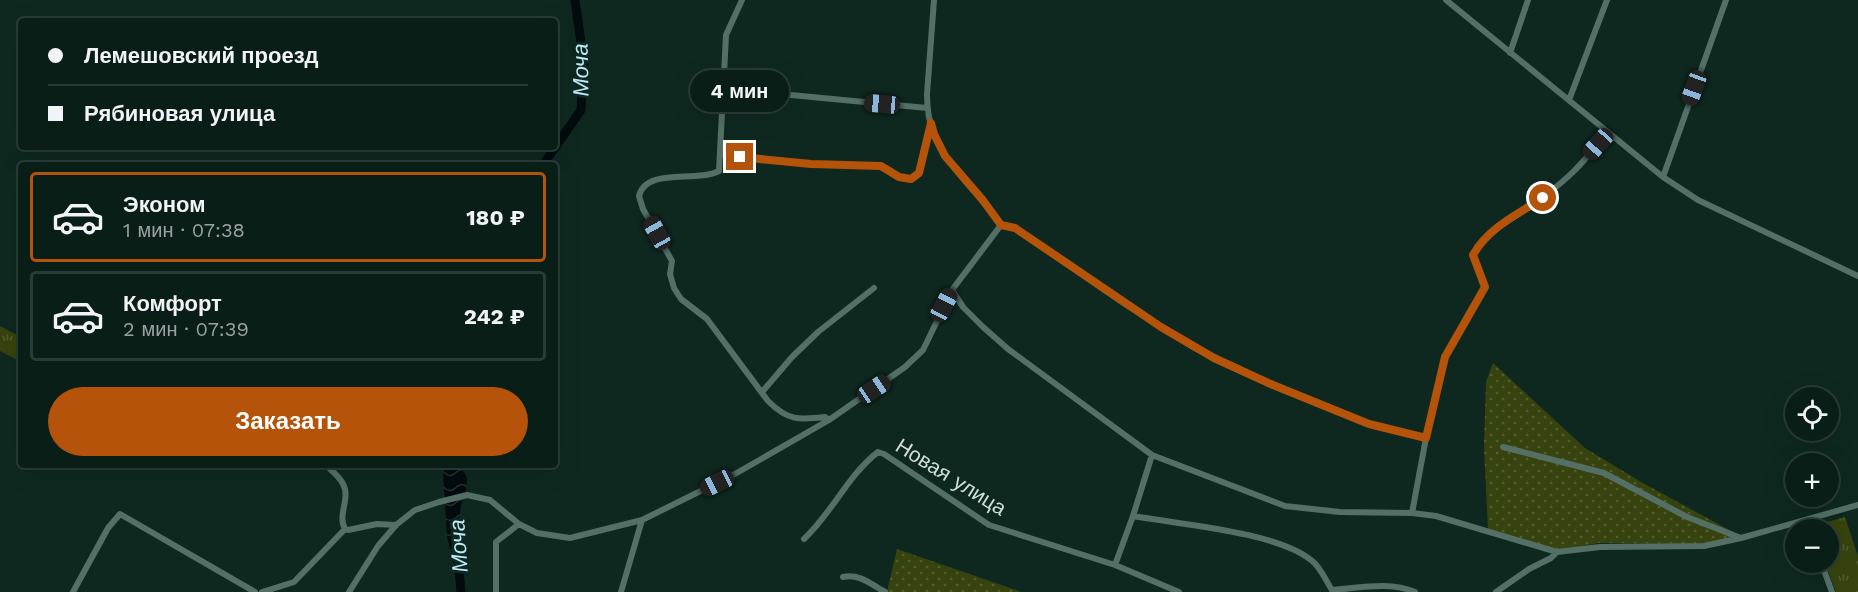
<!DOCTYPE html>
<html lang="ru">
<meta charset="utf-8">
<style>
:root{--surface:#0a1e18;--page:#182b25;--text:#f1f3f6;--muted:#99a2a2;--line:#2a3c37;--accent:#b45309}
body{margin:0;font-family:"Work Sans",sans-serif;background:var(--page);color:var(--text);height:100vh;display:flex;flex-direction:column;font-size:22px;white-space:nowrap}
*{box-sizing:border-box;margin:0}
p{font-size:20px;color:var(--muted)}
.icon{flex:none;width:33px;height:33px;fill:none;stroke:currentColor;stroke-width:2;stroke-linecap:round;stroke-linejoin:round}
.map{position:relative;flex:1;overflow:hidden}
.side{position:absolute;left:18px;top:162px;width:540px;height:306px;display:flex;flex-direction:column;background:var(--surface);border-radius:6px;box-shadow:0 6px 24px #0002,0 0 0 2px var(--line)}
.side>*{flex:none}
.hud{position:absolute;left:18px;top:18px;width:540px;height:132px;border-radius:6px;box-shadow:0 6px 24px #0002,0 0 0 2px var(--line);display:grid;align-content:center;height:132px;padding:0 30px;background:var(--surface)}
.buttons{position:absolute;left:1785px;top:387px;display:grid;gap:12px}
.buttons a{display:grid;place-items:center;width:54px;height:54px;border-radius:50%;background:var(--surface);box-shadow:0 6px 24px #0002,0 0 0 2px var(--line);font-size:30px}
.end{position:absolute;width:27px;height:27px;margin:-14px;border:8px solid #b45309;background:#fff;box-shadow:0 0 0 3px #fff}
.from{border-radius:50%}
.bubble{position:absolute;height:42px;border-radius:21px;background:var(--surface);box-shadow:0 6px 24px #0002,0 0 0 2px var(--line);font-size:20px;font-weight:700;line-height:42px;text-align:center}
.car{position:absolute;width:18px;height:36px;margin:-18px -9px;border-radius:8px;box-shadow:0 0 4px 2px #0007;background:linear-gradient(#222 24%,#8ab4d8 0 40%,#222 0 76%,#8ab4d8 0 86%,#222 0)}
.hud b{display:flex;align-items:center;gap:21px;height:57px;font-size:22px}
.hud b+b{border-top:2px solid var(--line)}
.hud i{width:15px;height:15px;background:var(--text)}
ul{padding:10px 0 0;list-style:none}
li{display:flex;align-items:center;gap:18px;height:90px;margin:0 12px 9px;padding:0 18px;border:3px solid var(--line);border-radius:6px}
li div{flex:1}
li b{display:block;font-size:22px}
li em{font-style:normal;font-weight:700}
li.on{border-color:var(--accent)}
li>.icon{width:54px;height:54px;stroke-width:1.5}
.cta{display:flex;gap:12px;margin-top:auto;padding:12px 30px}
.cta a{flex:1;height:69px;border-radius:36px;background:var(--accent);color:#fff;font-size:24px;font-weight:700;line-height:69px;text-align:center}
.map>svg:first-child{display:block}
.grass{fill:url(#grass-tufts)}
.garden{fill:url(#garden-dots)}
.water{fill:url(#water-waves)}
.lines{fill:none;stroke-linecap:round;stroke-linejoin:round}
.river{stroke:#020b0e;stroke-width:9}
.minor{stroke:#547066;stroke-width:6}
.route{stroke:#b45309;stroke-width:8}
.labels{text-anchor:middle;stroke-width:6;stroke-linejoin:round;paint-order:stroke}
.street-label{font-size:21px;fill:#cfded8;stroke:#0e2820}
.water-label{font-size:22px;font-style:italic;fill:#bfeaf7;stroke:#0e2820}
</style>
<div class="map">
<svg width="1858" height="592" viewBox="0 0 1858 592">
<defs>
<pattern id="grass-tufts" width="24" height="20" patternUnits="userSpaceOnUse" patternTransform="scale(1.5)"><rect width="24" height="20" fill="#37430e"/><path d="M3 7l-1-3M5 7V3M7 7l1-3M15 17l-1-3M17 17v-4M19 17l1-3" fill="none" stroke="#535e30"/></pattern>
<pattern id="garden-dots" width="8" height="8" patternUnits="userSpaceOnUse" patternTransform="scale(1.5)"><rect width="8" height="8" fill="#37430e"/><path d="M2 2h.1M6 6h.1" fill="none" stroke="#535e30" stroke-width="1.8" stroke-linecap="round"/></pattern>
<pattern id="water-waves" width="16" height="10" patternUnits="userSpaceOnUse" patternTransform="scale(1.5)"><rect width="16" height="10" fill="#020b0e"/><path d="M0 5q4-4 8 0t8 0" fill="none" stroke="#262e30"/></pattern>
</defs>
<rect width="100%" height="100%" fill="#0e2820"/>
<!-- grass -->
<path class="grass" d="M 0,326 L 21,337 L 21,362 L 0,351 Z
M 1845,517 L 1858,556 L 1858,592 L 1836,592 L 1825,563 L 1828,562 L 1828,530 L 1811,529 L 1810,527 Z"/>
<!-- garden -->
<path class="garden" d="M 1493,363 L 1585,448 L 1641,482 L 1733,532 L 1732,539 L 1705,544 L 1598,543 L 1557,551 L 1488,529 L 1484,446 L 1486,382 Z
M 897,549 L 1019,591 L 1020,592 L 887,592 Z"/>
<!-- water -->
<path class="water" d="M 447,465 L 468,465 L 468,466 L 464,465 L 462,468 L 467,478 L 466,492 L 461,505 L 459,521 L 465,528 L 459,544 L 461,567 L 454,567 L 447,536 L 443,472 Z"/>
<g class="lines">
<!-- river -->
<path class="river" d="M 543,165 L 581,110 L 584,64 L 575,0
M 458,556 L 461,592"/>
<!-- minor -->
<path class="minor" d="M 742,0 L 726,35 L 719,171 C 696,183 646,167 639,196 L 643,209 L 672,261 L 670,274 L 674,288 L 681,299 L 707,319 L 768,401 C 788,421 799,420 825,417 L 829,420
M 934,0 L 927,94 C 927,108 929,122 934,135 C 945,164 982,197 1001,225
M 1446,0 L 1663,177 L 1698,200 L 1858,276
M 1510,53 L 1528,0
M 748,91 L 927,108
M 1569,100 L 1607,0
M 720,154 L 811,164 L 881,166 L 899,177 L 911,179 L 919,173 L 931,123
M 1663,177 L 1726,0
M 1001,225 L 1015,228 L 1122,302 L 1193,347 L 1273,385 L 1369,424 L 1426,438
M 952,290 L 963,307 L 983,327 L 1008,349 L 1152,455 L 1285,506 L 1340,512 L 1412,513 L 1436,516 L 1557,552
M 762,392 L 792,357 L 818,332 L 874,288
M 1503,447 L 1604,473 L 1687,517 L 1741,538
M 1152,455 L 1133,516 C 1178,524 1277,532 1311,560 C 1320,566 1326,581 1332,590 C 1359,588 1390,581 1415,592
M 326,465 C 332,471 340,477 343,484 C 351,498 337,515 345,529 L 348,530 L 377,524 L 396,525
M 1412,513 L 1426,438 L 1445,357 L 1485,287 L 1473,255 C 1489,226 1520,216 1545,196 C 1555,188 1565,180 1574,171 C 1586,159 1596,145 1610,134
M 804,539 C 832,513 848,475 878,452 L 884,454 L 989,525 L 1115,565 L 1133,516
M 1821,562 L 1832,592
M 1115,565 L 1179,592
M 843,577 C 859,573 872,585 885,592
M 73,592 L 108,528 L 120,514 L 255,592
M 262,592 L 294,582 L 345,529
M 349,592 L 378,546 L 396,525 L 415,510 L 439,502 L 467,495 L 490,500 L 519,524 L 537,533 L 570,538 L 642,520 L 735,474 L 829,420 L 905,367 L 923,350 L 952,290 L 1001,225
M 496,592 L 496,542 L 519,524
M 621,592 L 642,520
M 1496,592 L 1529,569 L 1551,558 L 1557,552 L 1600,547 L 1704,546 L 1741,538 L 1858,505"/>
</g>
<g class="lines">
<!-- route -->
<path class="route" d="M 740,157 L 811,164 L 881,166 L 899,177 L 911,179 L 919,173 L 931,123 L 934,134 L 945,156 L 982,199 L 1001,225 L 1015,228 L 1161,327 L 1214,358 L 1273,385 L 1369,424 L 1426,438 L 1445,357 L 1485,287 L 1473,255 C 1488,228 1518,214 1543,198"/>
</g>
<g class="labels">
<!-- street labels -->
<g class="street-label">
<text transform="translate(951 477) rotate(32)" y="7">Новая улица</text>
</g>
<!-- water labels -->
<g class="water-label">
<text transform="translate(580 70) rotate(-91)" y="8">Моча</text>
<text transform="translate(458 546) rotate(-94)" y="8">Моча</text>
</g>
</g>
</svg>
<div class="buttons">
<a><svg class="icon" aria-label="locate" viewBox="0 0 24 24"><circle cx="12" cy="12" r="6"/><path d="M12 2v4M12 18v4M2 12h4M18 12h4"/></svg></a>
<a>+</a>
<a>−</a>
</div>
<i class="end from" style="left:1543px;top:198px"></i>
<i class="end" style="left:740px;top:157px"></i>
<div class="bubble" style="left:690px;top:70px;width:99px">4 мин</div>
<i class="car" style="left:1694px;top:88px;rotate:200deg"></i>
<i class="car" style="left:882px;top:104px;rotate:275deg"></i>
<i class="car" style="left:1598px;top:144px;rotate:222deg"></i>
<i class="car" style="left:657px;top:233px;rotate:331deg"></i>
<i class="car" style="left:944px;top:305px;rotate:28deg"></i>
<i class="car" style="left:874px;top:389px;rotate:56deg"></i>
<i class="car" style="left:717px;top:483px;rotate:244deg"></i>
<div class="hud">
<b><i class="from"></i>Лемешовский проезд</b>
<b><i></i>Рябиновая улица</b>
</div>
<section class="side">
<ul>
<li class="on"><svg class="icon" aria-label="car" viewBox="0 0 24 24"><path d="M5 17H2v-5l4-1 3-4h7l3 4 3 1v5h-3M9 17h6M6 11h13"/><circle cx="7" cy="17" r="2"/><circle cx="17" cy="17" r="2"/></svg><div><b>Эконом</b><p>1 мин · 07:38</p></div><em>180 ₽</em></li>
<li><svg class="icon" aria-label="car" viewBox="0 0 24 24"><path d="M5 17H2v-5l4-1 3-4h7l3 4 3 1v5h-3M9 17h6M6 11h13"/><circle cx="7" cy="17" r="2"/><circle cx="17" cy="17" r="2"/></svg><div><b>Комфорт</b><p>2 мин · 07:39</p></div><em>242 ₽</em></li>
</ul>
<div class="cta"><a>Заказать</a></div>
</section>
</div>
